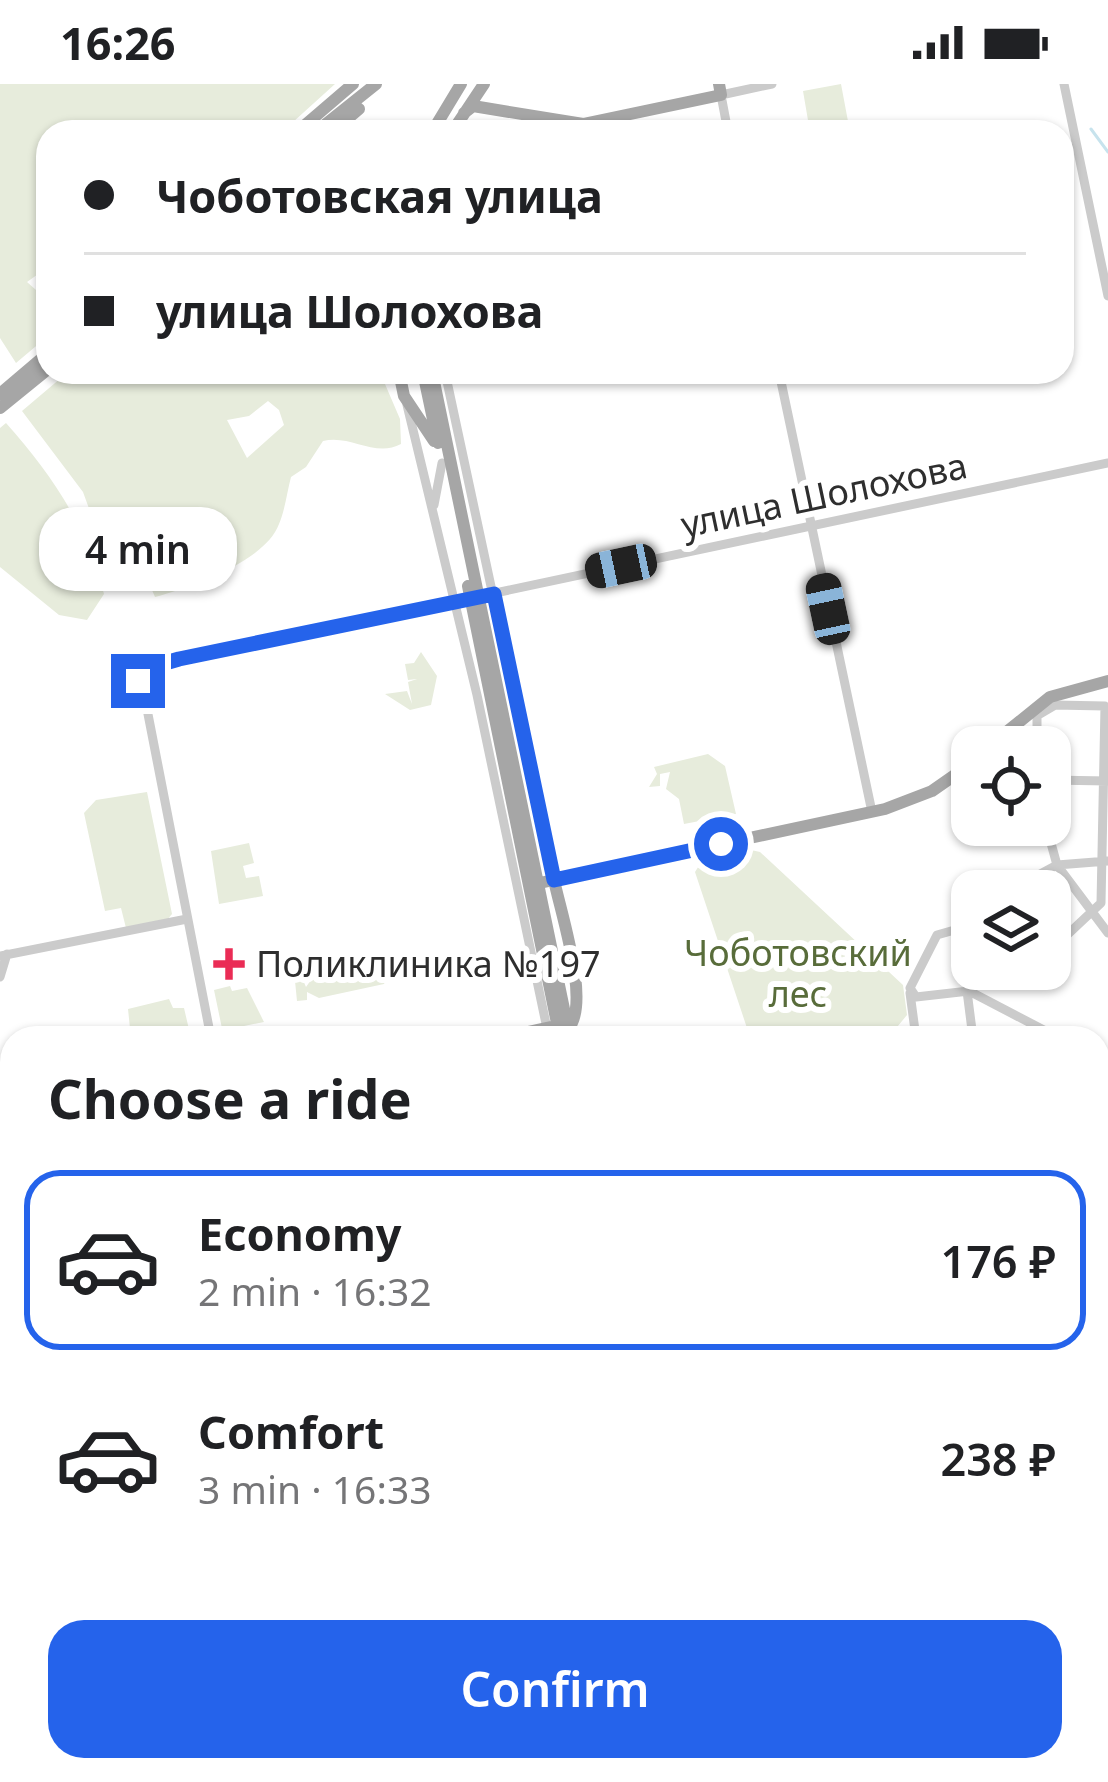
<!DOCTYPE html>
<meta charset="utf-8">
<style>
:root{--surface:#fff;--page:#f2f2f2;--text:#202124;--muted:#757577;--line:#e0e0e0;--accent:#2563eb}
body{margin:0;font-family:"Noto Sans",sans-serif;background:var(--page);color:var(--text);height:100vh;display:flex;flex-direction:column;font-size:45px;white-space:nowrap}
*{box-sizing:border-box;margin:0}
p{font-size:39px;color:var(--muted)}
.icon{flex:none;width:66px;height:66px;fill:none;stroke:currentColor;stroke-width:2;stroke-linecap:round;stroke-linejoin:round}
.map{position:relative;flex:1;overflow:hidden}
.details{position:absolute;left:0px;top:942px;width:1110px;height:756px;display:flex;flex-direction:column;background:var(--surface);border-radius:36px 36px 0 0;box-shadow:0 3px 9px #0004}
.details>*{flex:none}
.top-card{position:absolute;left:36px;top:36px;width:1038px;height:264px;border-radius:36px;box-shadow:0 3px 9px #0004;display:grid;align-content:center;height:264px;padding:0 48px;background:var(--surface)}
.controls{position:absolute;left:951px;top:642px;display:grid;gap:24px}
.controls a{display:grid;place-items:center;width:120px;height:120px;border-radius:24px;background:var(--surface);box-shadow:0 3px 9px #0004;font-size:60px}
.end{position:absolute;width:54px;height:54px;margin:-27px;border:15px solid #2563eb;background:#fff;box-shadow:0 0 0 6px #fff}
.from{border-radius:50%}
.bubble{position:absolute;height:84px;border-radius:36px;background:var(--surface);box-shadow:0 3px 9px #0004;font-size:39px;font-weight:600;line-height:84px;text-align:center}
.car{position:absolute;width:36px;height:72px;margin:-36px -18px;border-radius:15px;box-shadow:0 0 9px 3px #0007;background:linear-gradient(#222 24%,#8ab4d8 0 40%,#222 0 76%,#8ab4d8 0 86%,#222 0)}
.top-card b{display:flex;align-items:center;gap:42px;height:114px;font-size:45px}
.top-card b+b{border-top:3px solid var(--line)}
.top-card i{width:30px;height:30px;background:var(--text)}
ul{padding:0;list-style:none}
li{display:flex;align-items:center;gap:36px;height:180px;margin:0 24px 18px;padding:0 24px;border:6px solid transparent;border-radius:36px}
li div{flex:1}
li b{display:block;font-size:45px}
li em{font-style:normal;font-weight:600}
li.active{border-color:var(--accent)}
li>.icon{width:108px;height:108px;stroke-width:1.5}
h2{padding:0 48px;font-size:54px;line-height:144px}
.primary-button{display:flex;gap:24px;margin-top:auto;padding:24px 48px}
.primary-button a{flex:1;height:138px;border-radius:36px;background:var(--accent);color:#fff;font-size:48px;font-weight:600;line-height:138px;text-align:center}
.status{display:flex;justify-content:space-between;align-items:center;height:84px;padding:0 60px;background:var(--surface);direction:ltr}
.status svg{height:33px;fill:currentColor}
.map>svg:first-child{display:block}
.green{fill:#e7ecdc;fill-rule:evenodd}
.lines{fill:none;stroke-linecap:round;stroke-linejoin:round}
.stream{stroke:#c7e3ed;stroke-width:3}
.minor{stroke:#cbcbcb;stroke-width:9}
.major{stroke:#a6a6a6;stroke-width:12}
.rail{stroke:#838383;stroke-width:3;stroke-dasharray:12 9;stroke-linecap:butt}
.route{stroke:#2563eb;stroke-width:15}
.poi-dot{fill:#ea2c55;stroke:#fff;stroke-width:4.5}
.labels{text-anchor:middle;stroke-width:12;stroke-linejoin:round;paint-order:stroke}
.street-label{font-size:36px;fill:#2e2e2e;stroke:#fff}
.park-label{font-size:36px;fill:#586c3a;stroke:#fff}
.poi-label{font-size:36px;fill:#2e2e2e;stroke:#fff;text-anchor:start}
</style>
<div class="status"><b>16:26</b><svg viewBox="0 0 49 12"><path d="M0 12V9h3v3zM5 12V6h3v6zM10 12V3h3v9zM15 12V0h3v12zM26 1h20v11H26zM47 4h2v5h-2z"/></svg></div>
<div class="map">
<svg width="1108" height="1698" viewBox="0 0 1108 1698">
<rect width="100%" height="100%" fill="#fff"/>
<!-- green -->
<path class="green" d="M 0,0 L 335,0 L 282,48 L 48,48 L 48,183 L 27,198 L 36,206 L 48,198 L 48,252 L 16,279 L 0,254 Z
M 841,0 L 850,48 L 810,48 L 803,7 Z
M 68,288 L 390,288 L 385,300 L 400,335 L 401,360 C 375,374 350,350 323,357 L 306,383 L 291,393 C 287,408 285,426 279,440 C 265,478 190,503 155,513 L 145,490 L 130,492 L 119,507 L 83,408 L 22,327 ZM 268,317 L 279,326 L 284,341 L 247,374 L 227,336 L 249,332 Z
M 6,339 C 53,392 86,441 104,510 L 87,536 L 59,531 L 0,483 L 0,344 Z
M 421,568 L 437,592 L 431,621 L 410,626 L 385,610 L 407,607 L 412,620 L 408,598 L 417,595 L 408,596 L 405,580 L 414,579 Z
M 708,670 L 725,682 L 736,730 L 684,740 L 679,715 L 666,705 L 670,688 L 660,690 L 660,702 L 649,703 L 657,690 L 654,683 Z
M 147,708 L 172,830 L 167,836 L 126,844 L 121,824 L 105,827 L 84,729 L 96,716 Z
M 249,759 L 254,779 L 243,782 L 246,794 L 259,792 L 263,812 L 219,820 L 211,767 Z
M 751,766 L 760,768 L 903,901 L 907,931 L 888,954 L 742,954 L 749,950 L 695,788 L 702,777 Z
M 377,879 L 390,887 L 384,900 L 319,914 L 307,908 L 307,916 L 297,917 L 295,897 L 303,896 L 306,903 L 313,893 Z
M 230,902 L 232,907 L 247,904 L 264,938 L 244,942 L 237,954 L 224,954 L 214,906 Z
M 169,915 L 173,924 L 184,924 L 191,954 L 179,954 L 177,948 L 131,954 L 128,925 Z"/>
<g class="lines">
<!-- stream -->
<path class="stream" d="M 1091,45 L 1108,68
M 0,1149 L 3,1170 L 12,1169
M 1098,1459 L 1108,1453
M 614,1686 L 622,1698
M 667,1698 L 675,1686"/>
<!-- minor -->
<path class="minor" d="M 1064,0 L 1108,212
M 728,48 L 721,11 L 772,0
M 445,288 L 554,796
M 779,288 L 872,728
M 407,321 L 477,611 L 549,954
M 434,421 L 442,379
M 1037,630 L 1037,663
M 1038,631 L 1055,621 L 1105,622 L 1101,819 L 1067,851 L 1059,874
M 1050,696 L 1108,697
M 1046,741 L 1057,781 L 1108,849
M 1009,807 L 1057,781 L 1108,777
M 1050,842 L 1067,851
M 0,872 L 187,835
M 0,893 L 7,870
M 910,904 L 916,913 L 969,907 L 1059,954
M 910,904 L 937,851 L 972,841
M 967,907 L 973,954
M 910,909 L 916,954
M 211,954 L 140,589 L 179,576 L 1108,379
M 1098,981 L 1108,983
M 1098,1085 L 1108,1084
M 1098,1178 L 1108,1178
M 1098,1283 L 1108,1288
M 1098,1349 L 1098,1409
M 0,1435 L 12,1438
M 1098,1474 L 1108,1468
M 714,1690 L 720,1698
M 747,1698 L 762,1686
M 1007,1698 L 1017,1686"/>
<!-- major -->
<path class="major" d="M 464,29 L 473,22 L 583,40 L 721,11 L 719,0
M 297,48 L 353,0
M 316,48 L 376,0
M 332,48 L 359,25
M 432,48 L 461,0
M 452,48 L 484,0
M 399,288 L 404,312 L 434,357
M 423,288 L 438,359
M 432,288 L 570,954
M 0,310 L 48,269
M 0,324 L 48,285
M 468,502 L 560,954
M 988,663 L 1050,613 L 1108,597
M 554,796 C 561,830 591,920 568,945
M 535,800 L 885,725 L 932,707 L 972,679
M 501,954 L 560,941
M 0,1374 L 12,1356
M 0,1393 L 10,1421 L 0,1431
M 0,1560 L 12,1571
M 136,1686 L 149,1698
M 707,1698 L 708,1686"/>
<!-- rail -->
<path class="rail" d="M 0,1408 L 12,1409
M 1098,1650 L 1108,1638
M 421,1686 L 433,1698
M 515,1686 L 523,1698
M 1071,1698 L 1081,1686"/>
</g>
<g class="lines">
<!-- route -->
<path class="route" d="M 138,597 L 148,584 L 179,575 L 494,510 L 554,796 L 721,760"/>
</g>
<!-- markers -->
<path class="poi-dot" d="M223 862h12v12h12v12h-12v12h-12v-12h-12v-12h12z"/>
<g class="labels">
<!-- street labels -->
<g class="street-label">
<text transform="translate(824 411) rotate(-12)" y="13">улица Шолохова</text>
</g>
<!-- park labels -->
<g class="park-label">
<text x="798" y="882">Чоботовский<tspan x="798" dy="41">лес</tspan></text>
</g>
<!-- poi labels -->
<g class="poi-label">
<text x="256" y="893">Поликлиника №197</text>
</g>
</g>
</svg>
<div class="controls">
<a><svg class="icon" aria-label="locate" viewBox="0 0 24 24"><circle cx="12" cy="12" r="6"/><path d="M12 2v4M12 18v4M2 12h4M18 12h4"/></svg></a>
<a><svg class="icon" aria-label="layers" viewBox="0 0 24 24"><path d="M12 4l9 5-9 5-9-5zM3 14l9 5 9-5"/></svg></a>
</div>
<i class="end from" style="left:721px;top:760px"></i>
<i class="end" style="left:138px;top:597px"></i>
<div class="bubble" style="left:39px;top:423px;width:198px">4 min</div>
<i class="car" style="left:621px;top:482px;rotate:258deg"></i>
<i class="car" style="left:828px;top:525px;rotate:348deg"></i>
<div class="top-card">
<b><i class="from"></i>Чоботовская улица</b>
<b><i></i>улица Шолохова</b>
</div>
<section class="details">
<h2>Choose a ride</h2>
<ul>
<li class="active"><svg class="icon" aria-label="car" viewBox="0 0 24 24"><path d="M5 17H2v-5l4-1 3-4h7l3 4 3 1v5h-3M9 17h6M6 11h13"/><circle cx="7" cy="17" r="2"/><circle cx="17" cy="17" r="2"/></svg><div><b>Economy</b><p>2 min · 16:32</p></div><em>176 ₽</em></li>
<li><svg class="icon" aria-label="car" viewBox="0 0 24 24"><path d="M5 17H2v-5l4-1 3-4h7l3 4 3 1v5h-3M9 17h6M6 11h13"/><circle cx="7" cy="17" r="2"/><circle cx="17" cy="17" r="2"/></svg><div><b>Comfort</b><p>3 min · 16:33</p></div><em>238 ₽</em></li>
</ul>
<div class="primary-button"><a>Confirm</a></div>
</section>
</div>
